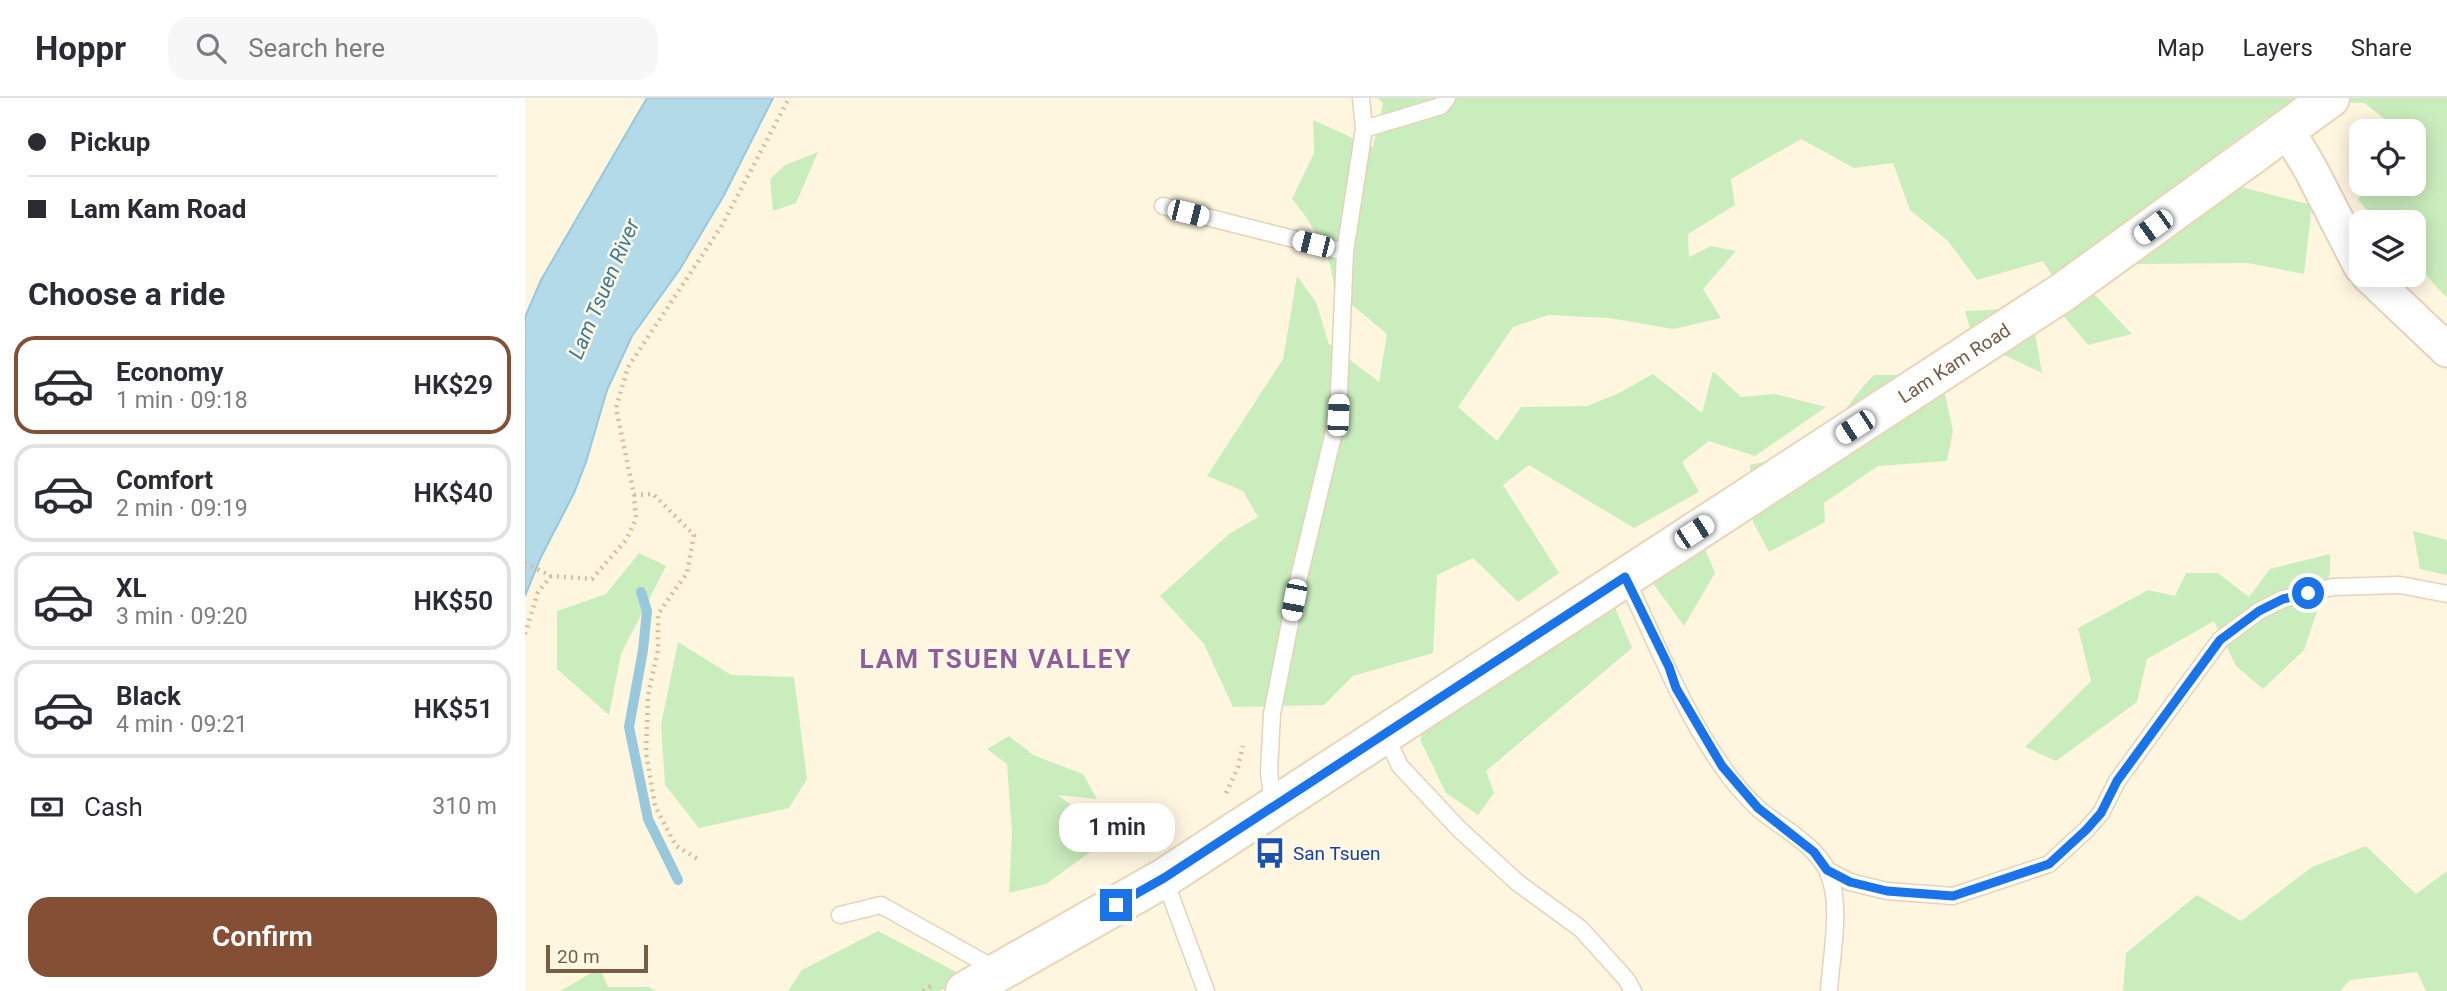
<!DOCTYPE html>
<meta charset="utf-8">
<style>
:root{--surface:#fff;--page:#f7f7f7;--text:#2b2b33;--muted:#7c7c81;--line:#e1e1e2;--accent:#854f35}
body{margin:0;font-family:Roboto,sans-serif;background:var(--page);color:var(--text);height:100vh;display:flex;flex-direction:column;font-size:26px;white-space:nowrap}
*{box-sizing:border-box;margin:0}
p{font-size:23px;color:var(--muted)}
.icon{flex:none;width:38px;height:38px;fill:none;stroke:currentColor;stroke-width:2;stroke-linecap:round;stroke-linejoin:round}
.map{position:relative;flex:1;overflow:hidden}
.details{display:flex;flex-direction:column;background:var(--surface);width:525px}
.details>*{flex:none}
.top-card{display:grid;align-content:center;height:154px;padding:0 28px;background:var(--surface)}
.controls{position:absolute;left:1824px;top:21px;display:grid;gap:14px}
.controls a{display:grid;place-items:center;width:77px;height:77px;border-radius:14px;background:var(--surface);box-shadow:0 4px 18px #0003;font-size:35px}
.scale{position:absolute;left:21px;bottom:18px;width:102px;box-sizing:border-box;padding-left:7px;border:4px solid #775d45;border-top:0;font-size:19px;line-height:24px;white-space:nowrap;color:#775d45;-webkit-text-stroke:5px #fff9e7;paint-order:stroke}
.end{position:absolute;width:32px;height:32px;margin:-16px;border:9px solid #1a73e8;background:#fff;box-shadow:0 0 0 4px #fff}
.from{border-radius:50%}
.bubble{position:absolute;height:49px;border-radius:21px;background:var(--surface);box-shadow:0 4px 18px #0003;font-size:23px;font-weight:600;line-height:49px;text-align:center}
.car{position:absolute;width:21px;height:42px;margin:-21px -10px;border-radius:9px;box-shadow:0 0 5px 2px #0007;background:linear-gradient(#fff 24%,#345 0 40%,#fff 0 76%,#345 0 86%,#fff 0)}
.top-card b{display:flex;align-items:center;gap:24px;height:66px;font-size:26px}
.top-card b+b{border-top:2px solid var(--line)}
.top-card i{width:18px;height:18px;background:var(--text)}
ul{padding:0;list-style:none}
li{display:flex;align-items:center;gap:21px;height:98px;margin:0 14px 10px;padding:0 14px;border:4px solid var(--line);border-radius:21px}
li div{flex:1}
li b{display:block;font-size:26px}
li em{font-style:normal;font-weight:600}
li.current{border-color:var(--accent)}
li>.icon{width:63px;height:63px;stroke-width:1.5}
h2{padding:0 28px;font-size:32px;line-height:84px}
.pay{display:flex;align-items:center;gap:18px;height:77px;padding:0 28px;font-size:26px}
.pay p{margin-inline-start:auto}
.cta{display:flex;gap:14px;margin-top:auto;padding:14px 28px}
.cta a{flex:1;height:80px;border-radius:21px;background:var(--accent);color:#fff;font-size:28px;font-weight:600;line-height:80px;text-align:center}
header{display:flex;align-items:center;gap:42px;box-sizing:border-box;height:98px;padding:0 35px;background:var(--surface);border-bottom:2px solid var(--line)}
header strong{font-size:33px}
nav{display:flex;gap:38px;margin-inline-start:auto;font-size:24px}
.search{width:490px;height:63px;background:var(--page);display:flex;align-items:center;gap:18px;box-sizing:border-box;padding:0 24px;border-radius:21px;color:var(--muted);font-size:26px}
main{display:flex;flex:1;min-height:0}
.map>svg:first-child{display:block}
.green{fill:#caedbd}
.water{fill:#b2dae9;stroke:#97c8dc;stroke-width:2}
.lines{fill:none;stroke-linecap:round;stroke-linejoin:round}
.stream{stroke:#97c8dc;stroke-width:10}
.service-casing{stroke:#e3d3ba;stroke-width:19}
.minor-casing{stroke:#e3d3ba;stroke-width:37}
.secondary-casing{stroke:#e9d5b8;stroke-width:42}
.path{stroke:#dbba98;stroke-width:4.5;stroke-dasharray:2 5;stroke-linecap:butt}
.service{stroke:#fff;stroke-width:16}
.minor{stroke:#fff;stroke-width:33}
.secondary{stroke:#fff;stroke-width:38}
.route{stroke:#1a73e8;stroke-width:9}
.labels{text-anchor:middle;stroke-width:5;stroke-linejoin:round;paint-order:stroke}
.street-label{font-size:19px;fill:#775d45;stroke:#fff9e7}
.transit-label{font-size:19px;fill:#164399;stroke:#fff9e7;text-anchor:start}
.water-label{font-size:21px;font-style:italic;fill:#3f7a94;stroke:#fff9e7}
.district-label{font-size:26px;font-weight:bold;letter-spacing:2px;fill:#8e5f9b;stroke:#fff9e7}
</style>
<header>
<strong>Hoppr</strong>
<div class="search"><svg class="icon" aria-label="search" viewBox="0 0 24 24"><circle cx="10" cy="10" r="6"/><path d="M15 15l6 6"/></svg>Search here</div>
<nav><a>Map</a><a>Layers</a><a>Share</a></nav>
</header>
<main>
<section class="details">
<div class="top-card">
<b><i class="from"></i>Pickup</b>
<b><i></i>Lam Kam Road</b>
</div>
<h2>Choose a ride</h2>
<ul>
<li class="current"><svg class="icon" aria-label="car" viewBox="0 0 24 24"><path d="M5 17H2v-5l4-1 3-4h7l3 4 3 1v5h-3M9 17h6M6 11h13"/><circle cx="7" cy="17" r="2"/><circle cx="17" cy="17" r="2"/></svg><div><b>Economy</b><p>1 min · 09:18</p></div><em>HK$29</em></li>
<li><svg class="icon" aria-label="car" viewBox="0 0 24 24"><path d="M5 17H2v-5l4-1 3-4h7l3 4 3 1v5h-3M9 17h6M6 11h13"/><circle cx="7" cy="17" r="2"/><circle cx="17" cy="17" r="2"/></svg><div><b>Comfort</b><p>2 min · 09:19</p></div><em>HK$40</em></li>
<li><svg class="icon" aria-label="car" viewBox="0 0 24 24"><path d="M5 17H2v-5l4-1 3-4h7l3 4 3 1v5h-3M9 17h6M6 11h13"/><circle cx="7" cy="17" r="2"/><circle cx="17" cy="17" r="2"/></svg><div><b>XL</b><p>3 min · 09:20</p></div><em>HK$50</em></li>
<li><svg class="icon" aria-label="car" viewBox="0 0 24 24"><path d="M5 17H2v-5l4-1 3-4h7l3 4 3 1v5h-3M9 17h6M6 11h13"/><circle cx="7" cy="17" r="2"/><circle cx="17" cy="17" r="2"/></svg><div><b>Black</b><p>4 min · 09:21</p></div><em>HK$51</em></li>
</ul>
<div class="pay"><svg class="icon" aria-label="cash" viewBox="0 0 24 24"><path d="M3 7h18v10H3z"/><circle cx="12" cy="12" r="2"/></svg>Cash<p>310 m</p></div>
<div class="cta"><a>Confirm</a></div>
</section>
<div class="map">
<svg width="1922" height="893" viewBox="0 0 1922 893">
<rect width="100%" height="100%" fill="#fef6df"/>
<!-- green -->
<path class="green" d="M 852,0 L 1922,0 L 1922,200 L 1888,163 L 1888,124 L 1853,124 L 1833,102 L 1839,86 L 1888,86 L 1888,47 L 1892,46 L 1888,43 L 1888,33 L 1876,33 L 1839,5 L 1791,4 L 1741,20 L 1671,72 L 1681,80 L 1787,107 L 1779,176 L 1723,165 L 1611,166 L 1568,195 L 1607,236 L 1563,247 L 1537,216 L 1509,229 L 1517,275 L 1477,256 L 1447,238 L 1440,213 L 1498,210 L 1533,187 L 1518,163 L 1452,182 L 1423,143 L 1385,112 L 1368,65 L 1329,70 L 1276,41 L 1206,81 L 1210,107 L 1163,136 L 1164,159 L 1186,148 L 1211,153 L 1178,191 L 1196,220 L 1148,231 L 1085,220 L 1023,217 L 988,229 L 933,309 L 972,343 L 996,309 L 1062,308 L 1092,296 L 1128,276 L 1177,315 L 1188,273 L 1216,299 L 1250,296 L 1301,309 L 1230,358 L 1184,343 L 1157,364 L 1174,394 L 1109,430 L 1004,367 L 978,387 L 1034,475 L 993,504 L 948,460 L 912,477 L 908,555 L 828,578 L 799,607 L 708,609 L 679,546 L 635,498 L 704,436 L 733,419 L 718,393 L 682,378 L 758,261 L 772,178 L 791,204 L 804,246 L 854,284 L 862,236 L 809,192 C 808,159 788,126 767,101 L 789,55 L 788,22 L 848,49 L 858,5 Z
M 293,54 L 271,105 L 248,113 L 245,81 L 260,67 Z
M 1349,277 L 1391,277 L 1417,283 L 1428,333 L 1422,363 L 1353,368 L 1299,405 L 1300,424 L 1244,454 L 1228,424 L 1225,367 C 1250,361 1281,355 1300,336 C 1318,318 1330,295 1349,277 Z
M 1888,433 L 1922,442 L 1922,477 L 1895,471 Z
M 1145,439 L 1180,451 L 1190,475 L 1159,528 L 1127,484 Z
M 114,455 L 141,468 L 96,556 L 84,617 L 32,571 L 32,513 L 81,496 Z
M 1805,456 L 1805,475 L 1779,552 L 1738,591 L 1711,568 L 1689,523 L 1622,561 L 1612,604 L 1531,663 L 1500,649 L 1566,583 L 1553,530 L 1623,492 L 1650,498 L 1661,475 L 1693,475 L 1724,499 L 1745,471 Z
M 1089,507 L 1107,550 L 961,673 L 969,695 L 953,717 L 921,695 L 895,642 L 904,618 Z
M 153,544 L 206,577 L 269,579 L 282,681 L 264,710 L 174,730 L 140,687 L 136,627 Z
M 484,638 L 508,657 L 558,676 L 572,701 L 533,697 L 586,739 L 521,786 L 484,795 L 487,735 L 482,666 L 462,651 Z
M 1841,748 L 1891,796 L 1922,773 L 1922,893 L 1901,893 L 1892,874 L 1825,882 L 1815,893 L 1598,893 L 1601,855 L 1672,797 L 1716,823 L 1787,769 Z
M 353,833 L 439,878 L 415,893 L 263,893 L 277,872 Z
M 75,870 L 83,889 L 123,889 L 131,893 L 35,893 Z"/>
<!-- water -->
<path class="water" d="M 122,0 L 248,0 L 199,97 L 155,171 L 107,238 L 82,292 L 61,364 L 49,395 L 15,461 L 0,498 L 0,219 L 16,182 Z"/>
<g class="lines">
<!-- stream -->
<path class="stream" d="M 116,494 L 122,513 L 118,552 L 104,629 L 123,721 L 153,782"/>
<defs>
<path id="service" d="M 839,31 L 916,8 L 922,0
M 638,108 L 820,154
M 1100,479 C 1130,541 1157,612 1197,668 C 1207,683 1222,700 1235,712 C 1257,730 1289,746 1302,772 C 1318,804 1306,858 1304,893
M 859,635 L 875,668 L 934,731 L 993,785 L 1056,831 L 1101,881 L 1108,893
M 748,708 L 744,674 L 747,616 L 774,479 L 813,317 L 820,154 L 839,31 L 836,0
M 1302,772 L 1325,784 L 1362,793 L 1428,798 L 1524,766 L 1561,732 L 1576,715 L 1592,683 L 1695,542 L 1734,513 L 1758,501 L 1808,489 L 1875,487 L 1922,496
M 639,780 L 681,893
M 315,817 L 356,807 L 472,872"/>
<path id="minor" d="M 1763,33 L 1786,72 L 1836,169
M 1843,177 L 1922,252"/>
<g id="secondary">
<path id="s1" d="M 440,893 L 639,780 L 1538,194 L 1805,0"/>
</g>
</defs>
<!-- service casing -->
<use href="#service" class="service-casing"/>
<!-- minor casing -->
<use href="#minor" class="minor-casing"/>
<!-- secondary casing -->
<use href="#secondary" class="secondary-casing"/>
<!-- path -->
<path class="path" d="M 109,397 L 128,396 L 169,437 L 162,475 L 133,516 L 133,552 L 123,597 L 121,655 L 130,708 L 151,748 L 173,761
M 0,465 L 26,478 L 67,481 L 101,442 L 111,421 L 109,397 L 91,310 L 103,269 L 196,129 L 264,0
M 0,536 L 13,494 L 26,478
M 701,695 L 713,669 L 718,648
M 398,893 L 406,888"/>
<!-- service -->
<use href="#service" class="service"/>
<!-- minor -->
<use href="#minor" class="minor"/>
<!-- secondary -->
<use href="#secondary" class="secondary"/>
</g>
<g class="lines">
<!-- route -->
<path class="route" d="M 591,807 L 639,780 L 1100,479 L 1144,569 L 1151,590 L 1197,668 L 1233,710 L 1289,754 L 1302,772 L 1325,784 L 1362,793 L 1428,798 L 1524,766 L 1561,732 L 1576,715 L 1592,683 L 1695,542 L 1734,513 L 1758,501 L 1783,495"/>
</g>
<!-- icons -->
<defs>
<symbol id="bus-bare" viewBox="-9 -9 18 18"><path d="M-5-6H5V4H4V6H2V4H-2V6H-4V4H-5ZM-3.5-4V0h7V-4ZM-3.5 1.2v1.5H-2V1.2ZM2 1.2v1.5H3.5V1.2Z" fill="#1a4fb4" stroke="#fff9e7" stroke-width="2.5" paint-order="stroke"/></symbol>
</defs>
<g fill-rule="evenodd">
<use href="#bus-bare" x="723" y="733" width="44" height="44"/>
</g>
<g class="labels">
<!-- street labels -->
<g class="street-label">
<text dy="7" stroke="none"><textPath href="#s1" startOffset="1172">Lam Kam Road</textPath></text>
</g>
<!-- transit labels -->
<g class="transit-label">
<text x="768" y="762">San Tsuen</text>
</g>
<!-- water labels -->
<g class="water-label">
<text transform="translate(79 191) rotate(-67)" y="7">Lam Tsuen River</text>
</g>
<!-- district labels -->
<g class="district-label">
<text x="471" y="570">LAM TSUEN VALLEY</text>
</g>
</g>
</svg>
<div class="controls">
<a><svg class="icon" aria-label="locate" viewBox="0 0 24 24"><circle cx="12" cy="12" r="6"/><path d="M12 2v4M12 18v4M2 12h4M18 12h4"/></svg></a>
<a><svg class="icon" aria-label="layers" viewBox="0 0 24 24"><path d="M12 4l9 5-9 5-9-5zM3 14l9 5 9-5"/></svg></a>
</div>
<div class="scale">20 m</div>
<i class="end from" style="left:1783px;top:495px"></i>
<i class="end" style="left:591px;top:807px"></i>
<div class="bubble" style="left:534px;top:705px;width:116px">1 min</div>
<i class="car" style="left:663px;top:115px;rotate:104deg"></i>
<i class="car" style="left:1628px;top:129px;rotate:234deg"></i>
<i class="car" style="left:788px;top:146px;rotate:284deg"></i>
<i class="car" style="left:813px;top:317px;rotate:3deg"></i>
<i class="car" style="left:1330px;top:329px;rotate:237deg"></i>
<i class="car" style="left:1169px;top:434px;rotate:57deg"></i>
<i class="car" style="left:769px;top:502px;rotate:191deg"></i>
</div>
</main>
